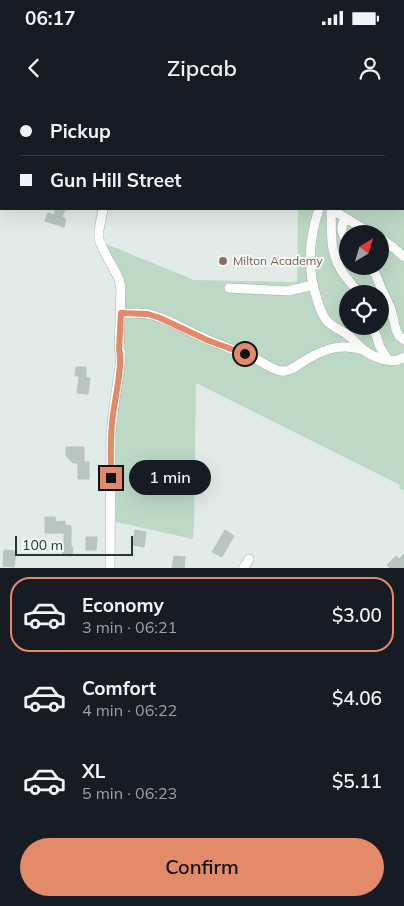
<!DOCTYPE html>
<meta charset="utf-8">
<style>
:root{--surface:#171b24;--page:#242831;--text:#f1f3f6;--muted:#9ea1a6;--line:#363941;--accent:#e38a68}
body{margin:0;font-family:Mulish,sans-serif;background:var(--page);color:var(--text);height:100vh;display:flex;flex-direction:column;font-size:19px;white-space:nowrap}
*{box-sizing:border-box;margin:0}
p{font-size:16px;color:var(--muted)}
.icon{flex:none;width:28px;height:28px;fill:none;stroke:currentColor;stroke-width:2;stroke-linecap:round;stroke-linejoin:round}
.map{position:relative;height:468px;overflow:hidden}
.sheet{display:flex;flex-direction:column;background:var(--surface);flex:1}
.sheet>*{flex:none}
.guide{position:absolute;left:0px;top:0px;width:405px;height:110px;box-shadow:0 5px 20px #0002;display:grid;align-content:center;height:110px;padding:0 20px;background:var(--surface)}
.needle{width:32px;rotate:38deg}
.tools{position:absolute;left:339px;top:125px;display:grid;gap:10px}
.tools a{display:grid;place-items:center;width:50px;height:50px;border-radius:50%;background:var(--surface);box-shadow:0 5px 20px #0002;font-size:25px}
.scale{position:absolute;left:15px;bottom:12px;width:118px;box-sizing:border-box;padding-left:5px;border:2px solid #243a35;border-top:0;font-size:14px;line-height:18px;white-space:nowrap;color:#243a35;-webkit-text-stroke:4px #f2f8f5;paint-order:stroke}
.end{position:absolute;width:22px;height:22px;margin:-11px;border:6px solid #e38a68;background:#111;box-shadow:0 0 0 2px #111}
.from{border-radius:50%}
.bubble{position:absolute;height:35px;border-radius:18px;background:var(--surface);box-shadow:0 5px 20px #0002;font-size:16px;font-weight:600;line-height:35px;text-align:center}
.guide b{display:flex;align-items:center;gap:18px;height:48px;font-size:19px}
.guide b+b{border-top:1px solid var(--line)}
.guide i{width:12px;height:12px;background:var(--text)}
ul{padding:9px 0 0;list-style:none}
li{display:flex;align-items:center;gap:15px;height:75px;margin:0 10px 8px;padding:0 10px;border:2px solid transparent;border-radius:20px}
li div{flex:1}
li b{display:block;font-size:19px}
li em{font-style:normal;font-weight:600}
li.selected{border-color:var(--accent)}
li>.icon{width:45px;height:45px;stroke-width:1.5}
.action{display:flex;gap:10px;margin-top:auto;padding:10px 20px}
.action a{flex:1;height:58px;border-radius:30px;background:var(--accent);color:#111;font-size:20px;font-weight:600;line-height:58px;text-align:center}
.status{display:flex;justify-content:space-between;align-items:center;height:35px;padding:0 25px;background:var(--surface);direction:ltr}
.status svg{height:14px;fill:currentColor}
header{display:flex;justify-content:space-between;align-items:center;height:65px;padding:0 20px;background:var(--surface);font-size:22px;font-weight:600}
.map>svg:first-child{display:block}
.green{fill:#bdd9c6;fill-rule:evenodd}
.building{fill:#b8c5c0;stroke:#b5c4be}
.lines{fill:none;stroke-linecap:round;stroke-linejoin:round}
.minor-casing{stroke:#a5b2ae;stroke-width:10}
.minor{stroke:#fff;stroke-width:9}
.route{stroke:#e38a68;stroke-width:6}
.education-dot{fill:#8d6e63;stroke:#f2f8f5;stroke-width:2}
.labels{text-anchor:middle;stroke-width:4;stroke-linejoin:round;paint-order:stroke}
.education-label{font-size:12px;fill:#785e54;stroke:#f2f8f5;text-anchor:start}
</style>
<div class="status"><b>06:17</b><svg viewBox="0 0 49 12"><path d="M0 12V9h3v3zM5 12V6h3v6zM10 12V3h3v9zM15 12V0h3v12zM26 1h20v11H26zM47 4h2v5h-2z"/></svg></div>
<header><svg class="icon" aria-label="back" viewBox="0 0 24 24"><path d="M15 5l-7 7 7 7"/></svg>Zipcab<svg class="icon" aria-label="person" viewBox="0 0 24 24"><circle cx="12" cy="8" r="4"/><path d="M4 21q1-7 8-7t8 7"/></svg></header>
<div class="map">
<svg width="404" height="469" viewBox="0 0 404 469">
<rect width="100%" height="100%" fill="#e2ebe7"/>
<!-- green -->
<path class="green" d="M 299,0 L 404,0 L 404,391 L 399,388 L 400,385 L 196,283 L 194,425 L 193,439 L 116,422 L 115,342 L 116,310 L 124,267 L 125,192 L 125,187 L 104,143 L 194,180 L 297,182 L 298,109 L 404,109 L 404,1 L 299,1 ZM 348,134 L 380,134 L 380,166 L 348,166 ZM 348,194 L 380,194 L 380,226 L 348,226 Z"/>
<!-- building -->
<path class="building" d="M 56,109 L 65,109 L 62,117 L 66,119 L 64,127 L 45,121 L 48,113 L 54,115 Z
M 76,267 L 86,267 L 86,278 L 90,278 L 88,294 L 77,293 L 79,276 L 75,276 Z
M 66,347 L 84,347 L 84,362 L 89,362 L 89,379 L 78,379 L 78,363 L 73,363 L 66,356 Z
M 45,417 L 55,417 L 56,422 L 65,421 L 65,425 L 71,426 L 71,447 L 73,447 L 72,456 L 63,455 L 63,447 L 64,447 L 64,433 L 45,433 Z
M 135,430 L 146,432 L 144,447 L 133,445 Z
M 225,430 L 234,436 L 222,457 L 212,452 Z
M 86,437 L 97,437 L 96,450 L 86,450 Z
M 4,450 L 16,451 L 14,467 L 3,466 Z
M 404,454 L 404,469 L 391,469 L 387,465 L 396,456 L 399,459 Z
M 174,456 L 185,457 L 184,469 L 172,469 Z"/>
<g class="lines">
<defs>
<path id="minor" d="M 331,0 L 334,1
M 119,1 L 119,0
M 319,1 L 320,0
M 404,31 L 404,36
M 0,44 L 1,44
M 103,109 L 99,130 L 99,139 L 103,149 L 119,179 L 121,188 L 119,250 L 121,253 L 120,266 L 114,306 L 111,333 L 110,469
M 319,109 C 309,138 307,169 317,199 C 319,206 322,214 326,220 C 332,227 341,230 348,235 C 354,240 359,246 365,251 C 375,258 394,265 404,257
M 331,109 C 332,129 329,150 340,168 C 345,178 353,185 360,194
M 331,109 L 372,134
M 345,118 C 340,128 341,133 348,142
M 380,138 L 394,148 L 404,157
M 372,166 L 382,190 L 391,209 L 396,230 L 399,236 L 404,240
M 229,188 L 288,191 L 313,185
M 121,213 C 130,213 139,213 148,214 C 168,218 185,230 204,238 C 219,245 235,250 250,256 C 260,260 270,269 281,271 C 289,272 295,267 301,263 C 323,249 340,242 366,251
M 373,226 L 380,247 L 388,260
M 243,469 L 249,459"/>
</defs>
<!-- minor casing -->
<use href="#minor" class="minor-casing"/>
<!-- minor -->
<use href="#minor" class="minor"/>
</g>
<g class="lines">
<!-- route -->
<path class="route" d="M 111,378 C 111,360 110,342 112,323 C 113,307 124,262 119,250 L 121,213 L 148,214 L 160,218 L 207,240 L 245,254"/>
</g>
<!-- markers -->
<circle class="education-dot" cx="223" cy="161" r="5"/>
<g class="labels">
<!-- education labels -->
<g class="education-label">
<text x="233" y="165">Milton Academy</text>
</g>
</g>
</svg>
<div class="tools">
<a><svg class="needle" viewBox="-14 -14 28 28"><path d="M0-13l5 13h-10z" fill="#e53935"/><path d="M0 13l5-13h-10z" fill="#9ea1a6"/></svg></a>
<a><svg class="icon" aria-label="locate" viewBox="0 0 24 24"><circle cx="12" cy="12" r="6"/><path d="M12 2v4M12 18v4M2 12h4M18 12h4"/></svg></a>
</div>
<div class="scale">100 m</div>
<i class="end from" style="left:245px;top:254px"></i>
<i class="end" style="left:111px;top:378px"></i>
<div class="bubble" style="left:129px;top:360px;width:82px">1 min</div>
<div class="guide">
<b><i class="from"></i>Pickup</b>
<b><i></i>Gun Hill Street</b>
</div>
</div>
<section class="sheet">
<ul>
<li class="selected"><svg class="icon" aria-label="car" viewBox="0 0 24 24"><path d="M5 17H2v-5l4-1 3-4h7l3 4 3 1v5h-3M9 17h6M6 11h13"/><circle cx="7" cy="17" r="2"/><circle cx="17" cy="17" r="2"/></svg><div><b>Economy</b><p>3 min · 06:21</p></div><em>$3.00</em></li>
<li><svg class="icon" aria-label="car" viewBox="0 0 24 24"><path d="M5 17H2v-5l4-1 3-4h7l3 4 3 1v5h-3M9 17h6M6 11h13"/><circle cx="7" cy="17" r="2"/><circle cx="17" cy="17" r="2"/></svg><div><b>Comfort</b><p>4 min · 06:22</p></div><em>$4.06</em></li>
<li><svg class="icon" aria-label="car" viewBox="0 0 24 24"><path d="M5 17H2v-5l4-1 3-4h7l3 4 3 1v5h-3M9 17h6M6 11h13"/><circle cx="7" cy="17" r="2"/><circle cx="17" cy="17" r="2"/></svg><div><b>XL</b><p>5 min · 06:23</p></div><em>$5.11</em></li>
</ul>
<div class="action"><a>Confirm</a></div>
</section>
